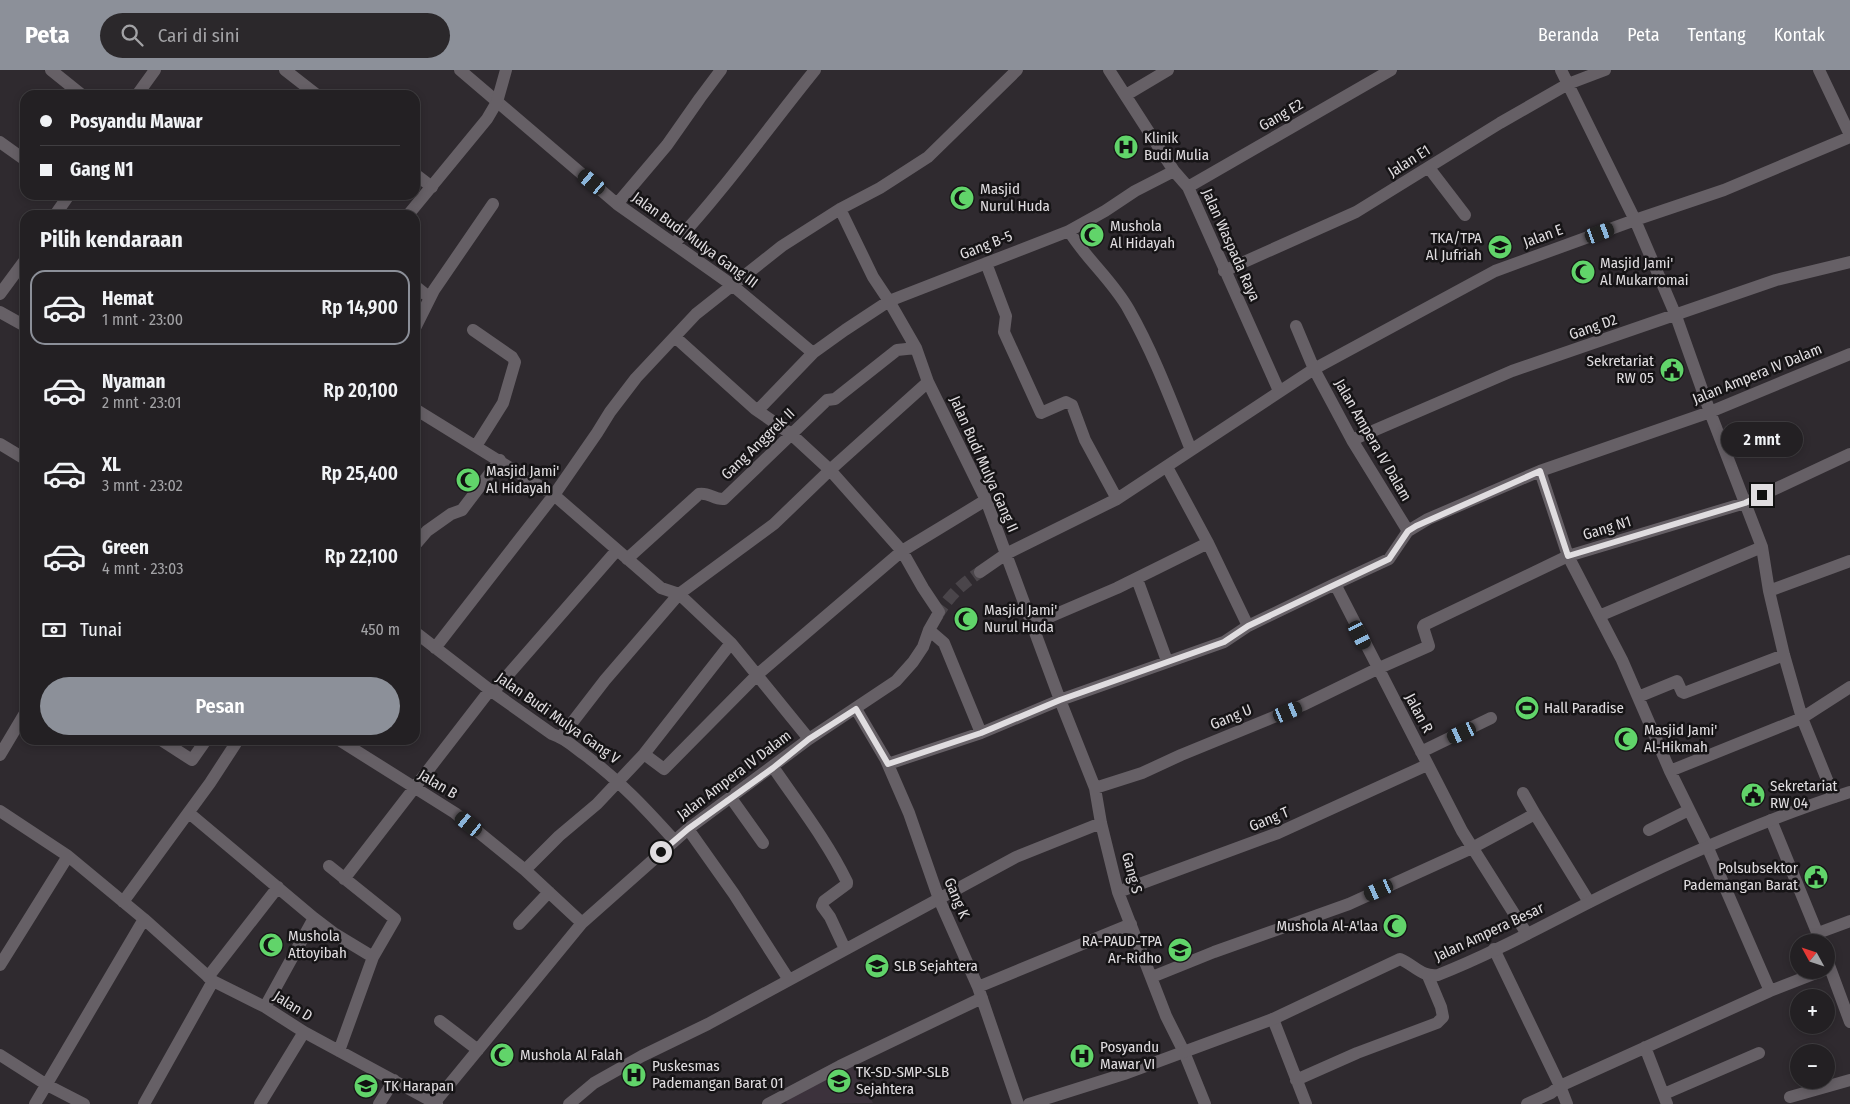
<!DOCTYPE html>
<html lang="id">
<meta charset="utf-8">
<style>
:root{--surface:#232023;--page:#2b282b;--text:#f1f3f6;--muted:#a3a3a6;--line:#403e41;--accent:#8c9099}
body{margin:0;font-family:"Fira Sans Condensed",sans-serif;background:var(--page);color:var(--text);height:100vh;display:flex;flex-direction:column;font-size:19px;white-space:nowrap}
*{box-sizing:border-box;margin:0}
p{font-size:16px;color:var(--muted)}
.icon{flex:none;width:28px;height:28px;fill:none;stroke:currentColor;stroke-width:2;stroke-linecap:round;stroke-linejoin:round}
.map{position:relative;flex:1;overflow:hidden}
.side{position:absolute;left:20px;top:140px;width:400px;height:535px;display:flex;flex-direction:column;background:var(--surface);border-radius:15px;box-shadow:0 2px 8px #0003,0 0 0 1px var(--line)}
.side>*{flex:none}
.hud{position:absolute;left:20px;top:20px;width:400px;height:110px;border-radius:15px;box-shadow:0 2px 8px #0003,0 0 0 1px var(--line);display:grid;align-content:center;height:110px;padding:0 20px;background:var(--surface)}
.needle{width:32px;rotate:310deg}
.fabs{position:absolute;left:1790px;top:864px;display:grid;gap:10px}
.fabs a{display:grid;place-items:center;width:45px;height:45px;border-radius:50%;background:var(--surface);box-shadow:0 2px 8px #0003,0 0 0 1px var(--line);font-size:25px}
.end{position:absolute;width:22px;height:22px;margin:-11px;border:6px solid #e0dde0;background:#111;box-shadow:0 0 0 2px #111}
.from{border-radius:50%}
.bubble{position:absolute;height:35px;border-radius:18px;background:var(--surface);box-shadow:0 2px 8px #0003,0 0 0 1px var(--line);font-size:16px;font-weight:600;line-height:35px;text-align:center}
.car{position:absolute;width:15px;height:30px;margin:-15px -8px;border-radius:6px;box-shadow:0 0 4px 1px #0007;background:linear-gradient(#222 24%,#8ab4d8 0 40%,#222 0 76%,#8ab4d8 0 86%,#222 0)}
.hud b{display:flex;align-items:center;gap:18px;height:48px;font-size:19px}
.hud b+b{border-top:1px solid var(--line)}
.hud i{width:12px;height:12px;background:var(--text)}
ul{padding:0;list-style:none}
li{display:flex;align-items:center;gap:15px;height:75px;margin:0 10px 8px;padding:0 10px;border:2px solid transparent;border-radius:15px}
li div{flex:1}
li b{display:block;font-size:19px}
li em{font-style:normal;font-weight:600}
li.current{border-color:var(--accent)}
li>.icon{width:45px;height:45px;stroke-width:1.5}
h2{padding:0 20px;font-size:22px;line-height:60px}
.pay{display:flex;align-items:center;gap:12px;height:55px;padding:0 20px;font-size:19px}
.pay p{margin-inline-start:auto}
.button{display:flex;gap:10px;margin-top:auto;padding:10px 20px}
.button a{flex:1;height:58px;border-radius:30px;background:var(--accent);color:#fff;font-size:20px;font-weight:600;line-height:58px;text-align:center}
header{display:flex;align-items:center;gap:30px;box-sizing:border-box;height:70px;padding:0 25px;background:var(--accent);color:#fff}
header strong{font-size:24px}
nav{display:flex;gap:28px;margin-inline-start:auto;font-size:18px}
.search{width:350px;height:45px;background:var(--page);display:flex;align-items:center;gap:12px;box-sizing:border-box;padding:0 18px;border-radius:28px;color:var(--muted);font-size:19px}
.map>svg:first-child{display:block}
.built{fill:#3c323c}
.lines{fill:none;stroke-linecap:round;stroke-linejoin:round}
.minor-tunnel{stroke:#4a454a;stroke-width:12;stroke-dasharray:12 6;stroke-linecap:butt}
.minor{stroke:#666066;stroke-width:12}
.tertiary{stroke:#666066;stroke-width:12}
.route{stroke:#e0dde0;stroke-width:6}
.labels{text-anchor:middle;stroke-width:5;stroke-linejoin:round;paint-order:stroke}
.street-label{font-size:15px;fill:#e0dde0;stroke:#161416}
.poi-label{font-size:15px;fill:#e0dde0;stroke:#161416;text-anchor:start}
</style>
<header>
<strong>Peta</strong>
<div class="search"><svg class="icon" aria-label="search" viewBox="0 0 24 24"><circle cx="10" cy="10" r="6"/><path d="M15 15l6 6"/></svg>Cari di sini</div>
<nav><a>Beranda</a><a>Peta</a><a>Tentang</a><a>Kontak</a></nav>
</header>
<div class="map">
<svg width="1850" height="1034" viewBox="0 0 1850 1034">
<rect width="100%" height="100%" fill="#2f2a2f"/>
<!-- built -->
<path class="built" d="M 852,993 L 873,1033 L 787,1034 L 784,1028 Z"/>
<g class="lines">
<!-- minor-tunnel -->
<path class="minor-tunnel" d="M 937,546 C 947,528 963,513 980,502"/>
<!-- minor -->
<path class="minor" d="M 51,0 L 82,25
M 285,0 L 317,25
M 460,0 L 617,134 L 732,215 L 813,283
M 1109,0 L 1174,101 L 1188,117 L 1279,321
M 1561,0 L 1635,150 L 1676,246 L 1710,342 L 1762,477 L 1769,521 L 1784,585 L 1802,648 L 1834,727
M 1819,0 L 1850,65
M 137,25 L 155,0
M 1126,25 L 1168,0
M 0,72 L 25,90
M 1429,98 L 1465,145
M 415,104 L 432,117
M 1188,117 L 1391,0
M 617,134 L 667,75 L 700,28 L 721,0
M 840,139 L 873,207 L 889,231 L 916,278 L 928,312 L 986,430 L 1060,630 L 1095,718 L 1101,753 L 1118,822 L 1166,946 L 1184,982 L 1205,1034
M 55,145 L 69,125
M 1069,161 C 1086,189 1113,211 1129,240 C 1154,284 1172,333 1191,380
M 674,174 C 725,119 768,58 815,0
M 986,193 L 1006,246 L 1004,262 L 1041,343 L 1066,332 L 1072,335 L 1085,370 L 1117,429
M 1224,201 L 1356,142 L 1500,53 L 1568,14 L 1605,0
M 415,216 L 430,228
M 0,224 L 25,190
M 0,242 L 25,256
M 1296,256 L 1314,299 L 1495,201 L 1635,150 L 1724,120 L 1850,67
M 415,258 L 434,220 L 493,134
M 473,260 L 512,287 L 515,292 L 503,333 L 476,376
M 675,267 L 755,339 L 791,364 L 830,400 L 902,481 L 923,518 L 939,542
M 415,339 L 554,425 L 661,518 L 679,524 L 731,573 L 809,669
M 758,340 L 813,283 L 845,260 L 889,231 L 1069,161 L 1105,141 L 1135,121 L 1174,101
M 1352,370 L 1512,301 L 1776,210 L 1850,192
M 0,374 L 25,389
M 1167,397 L 1208,473 L 1248,556
M 1540,401 L 1568,486 L 1622,590 L 1670,701 L 1707,776 L 1770,921
M 1408,461 L 1389,489 L 1335,514 L 1462,761 L 1527,864
M 415,475 L 427,461 L 451,444 L 462,440 L 500,390
M 627,489 L 699,424 C 709,422 714,430 724,429 L 827,330 L 835,329 L 897,280 L 916,278
M 980,502 L 1006,484 L 1117,429 L 1314,299 L 1352,370 L 1408,461 L 1428,449 L 1540,401 L 1710,342 L 1850,284
M 1137,509 L 1167,591
M 1769,521 L 1850,491
M 1599,546 L 1762,477
M 1033,554 L 1117,518 L 1208,473
M 929,560 L 944,573 L 981,663
M 415,562 L 490,620 L 552,664 C 565,668 574,677 585,685 C 619,710 646,739 674,770
M 435,578 L 554,425 L 597,363 L 610,342 L 636,308 L 696,244 L 782,176 L 840,139 L 880,118 L 928,87 L 1017,0
M 493,622 L 617,480
M 1638,627 L 1677,611 L 1682,622 L 1684,623 L 1784,585
M 856,639 L 886,690 L 909,743 L 939,829 L 978,917 L 1018,1034
M 561,667 L 605,610 L 679,524 L 774,454 L 830,400 L 928,312
M 161,670 L 192,690 L 206,670
M 339,670 L 455,743 L 525,800 L 582,853
M 1421,682 L 1491,648
M 644,684 L 664,699 L 758,604 L 902,481 L 986,430
M 888,694 L 981,663 L 1060,630 L 1224,572 L 1248,556 L 1335,514
M 773,697 C 799,735 827,771 847,812 L 847,814 L 824,831 L 822,836 L 830,847 L 845,879
M 1670,701 L 1802,648 L 1850,617
M 1095,718 L 1142,703 L 1181,685 L 1303,635 L 1377,599 L 1429,576 L 1423,557 L 1424,555 L 1568,486 L 1745,433 L 1850,384
M 731,728 L 763,773
M 0,741 L 68,786 L 144,849 L 213,911 L 265,937 L 304,962 L 437,1034
M 189,743 L 314,848 L 335,864 L 373,887
M 1535,744 L 1589,832
M 1771,750 L 1821,872
M 688,759 L 734,824 L 789,910
M 1649,760 L 1689,740
M 329,796 L 395,849 L 373,887 L 339,981
M 525,800 L 559,766 L 597,734 L 644,684 L 731,573
M 344,809 L 490,620
M 1118,822 L 1278,763 L 1427,695
M 123,832 L 210,713 L 238,670
M 519,854 L 549,822
M 1818,863 L 1850,851
M 1494,879 L 1560,1016 L 1567,1034
M 1826,887 L 1850,952
M 0,895 L 68,786
M 208,907 L 278,817
M 1152,907 L 1214,882 L 1349,834 L 1472,778 L 1535,744 L 1523,723
M 978,917 L 1131,854
M 265,937 L 314,848
M 1273,949 L 1306,1034
M 440,951 L 478,980
M 1645,977 L 1667,1034
M 0,985 L 47,1015 L 84,1034
M 1296,1010 L 1357,983 L 1437,953 L 1443,947 L 1441,937 L 1428,906
M 1664,1024 L 1759,983
M 1790,1027 L 1850,1010
M 435,1032 L 582,853 L 688,759 L 809,669 L 896,611 L 913,592 L 923,577 L 929,560 L 937,546
M 35,1034 L 144,849
M 144,1034 L 213,911
M 260,1034 L 304,962
M 379,1034 L 394,1010
M 569,1034 L 594,1013 L 642,986 L 708,954 L 1016,787 L 1101,753
M 768,1034 L 840,996 L 982,928
M 1527,1034 L 1551,1023 L 1560,1016 L 1770,921 L 1824,900"/>
<!-- tertiary -->
<path class="tertiary" d="M 408,145 L 487,49 L 497,32 L 506,0
M 0,685 L 25,643
M 1029,1034 L 1124,1004 L 1273,949 L 1400,889 C 1416,896 1421,907 1438,905 C 1489,885 1539,858 1588,833 C 1673,790 1759,751 1850,722"/>
</g>
<g class="lines">
<!-- route -->
<path class="route" d="M 661,782 L 688,759 L 773,698 L 809,669 L 856,639 L 888,694 L 981,663 L 1060,630 L 1224,572 L 1248,556 L 1389,489 L 1408,461 L 1416,456 L 1540,401 L 1568,486 L 1745,433 L 1762,425"/>
</g>
<!-- icons -->
<defs>
<symbol id="hospital-disc" viewBox="-11 -11 22 22"><circle r="9.5" fill="#61d46a" stroke="#161416"/><path d="M-5-5h3v3.5h4V-5h3V5h-3V1.5h-4V5h-3Z" fill="#111"/></symbol>
<symbol id="mosque-disc" viewBox="-11 -11 22 22"><circle r="9.5" fill="#61d46a" stroke="#161416"/><path d="M3.5-4.9A6 6 0 1 0 3.5 4.9A5 5 0 1 1 3.5-4.9Z" fill="#111"/></symbol>
<symbol id="school-disc" viewBox="-11 -11 22 22"><circle r="9.5" fill="#61d46a" stroke="#161416"/><path d="M0-5L7-2L0 1L-7-2ZM-4 1L0 2.5L4 1V4Q0 6-4 4Z" fill="#111"/></symbol>
<symbol id="civic-disc" viewBox="-11 -11 22 22"><circle r="9.5" fill="#61d46a" stroke="#161416"/><path d="M-.6-6.5H3V-4.5H.6V-3L4-1V1h2V6H-6V1h2V-1L-.6-3ZM-1.2 2.5V6h2.4V2.5Z" fill="#111"/></symbol>
<symbol id="stadium-disc" viewBox="-11 -11 22 22"><circle r="9.5" fill="#61d46a" stroke="#161416"/><path d="M0-5a6.5 5 0 1 0 0 10a6.5 5 0 1 0 0-10ZM-3.5-1.8h7v3.6h-7Z" fill="#111"/></symbol>
</defs>
<g fill-rule="evenodd">
<use href="#hospital-disc" x="1112" y="63" width="28" height="28"/>
<use href="#mosque-disc" x="948" y="114" width="28" height="28"/>
<use href="#mosque-disc" x="1078" y="151" width="28" height="28"/>
<use href="#school-disc" x="1486" y="163" width="28" height="28"/>
<use href="#mosque-disc" x="1569" y="188" width="28" height="28"/>
<use href="#civic-disc" x="1658" y="286" width="28" height="28"/>
<use href="#mosque-disc" x="454" y="396" width="28" height="28"/>
<use href="#mosque-disc" x="952" y="535" width="28" height="28"/>
<use href="#stadium-disc" x="1513" y="624" width="28" height="28"/>
<use href="#mosque-disc" x="1612" y="655" width="28" height="28"/>
<use href="#civic-disc" x="1739" y="711" width="28" height="28"/>
<use href="#civic-disc" x="1802" y="793" width="28" height="28"/>
<use href="#mosque-disc" x="1381" y="842" width="28" height="28"/>
<use href="#mosque-disc" x="257" y="861" width="28" height="28"/>
<use href="#school-disc" x="1166" y="866" width="28" height="28"/>
<use href="#school-disc" x="863" y="882" width="28" height="28"/>
<use href="#mosque-disc" x="488" y="971" width="28" height="28"/>
<use href="#hospital-disc" x="1068" y="972" width="28" height="28"/>
<use href="#hospital-disc" x="620" y="991" width="28" height="28"/>
<use href="#school-disc" x="825" y="997" width="28" height="28"/>
<use href="#school-disc" x="352" y="1002" width="28" height="28"/>
</g>
<g class="labels">
<!-- street labels -->
<g class="street-label">
<text transform="translate(1281 45) rotate(-30)" y="5">Gang E2</text>
<text transform="translate(1409 91) rotate(-32)" y="5">Jalan E1</text>
<text transform="translate(1543 166) rotate(-20)" y="5">Jalan E</text>
<text transform="translate(695 170) rotate(36)" y="5">Jalan Budi Mulya Gang III</text>
<text transform="translate(986 175) rotate(-21)" y="5">Gang B-5</text>
<text transform="translate(1231 175) rotate(66)" y="5">Jalan Waspada Raya</text>
<text transform="translate(1593 257) rotate(-19)" y="5">Gang D2</text>
<text transform="translate(1757 304) rotate(-22)" y="5">Jalan Ampera IV Dalam</text>
<text transform="translate(1373 370) rotate(60)" y="5">Jalan Ampera IV Dalam</text>
<text transform="translate(758 374) rotate(-44)" y="5">Gang Anggrek II</text>
<text transform="translate(984 394) rotate(66)" y="5">Jalan Budi Mulya Gang II</text>
<text transform="translate(1607 458) rotate(-17)" y="5">Gang N1</text>
<text transform="translate(1419 643) rotate(62)" y="5">Jalan R</text>
<text transform="translate(1231 647) rotate(-22)" y="5">Gang U</text>
<text transform="translate(558 648) rotate(35)" y="5">Jalan Budi Mulya Gang V</text>
<text transform="translate(734 705) rotate(-37)" y="5">Jalan Ampera IV Dalam</text>
<text transform="translate(438 714) rotate(31)" y="5">Jalan B</text>
<text transform="translate(1269 749) rotate(-22)" y="5">Gang T</text>
<text transform="translate(1132 803) rotate(75)" y="5">Gang S</text>
<text transform="translate(957 828) rotate(67)" y="5">Gang K</text>
<text transform="translate(1489 862) rotate(-25)" y="5">Jalan Ampera Besar</text>
<text transform="translate(293 936) rotate(32)" y="5">Jalan D</text>
</g>
<!-- poi labels -->
<g class="poi-label">
<text x="1144" y="73">Klinik<tspan x="1144" dy="17">Budi Mulia</tspan></text>
<text x="980" y="124">Masjid<tspan x="980" dy="17">Nurul Huda</tspan></text>
<text x="1110" y="161">Mushola<tspan x="1110" dy="17">Al Hidayah</tspan></text>
<text x="1482" y="173" text-anchor="end">TKA/TPA<tspan x="1482" dy="17">Al Jufriah</tspan></text>
<text x="1600" y="198">Masjid Jami'<tspan x="1600" dy="17">Al Mukarromai</tspan></text>
<text x="1654" y="296" text-anchor="end">Sekretariat<tspan x="1654" dy="17">RW 05</tspan></text>
<text x="486" y="406">Masjid Jami'<tspan x="486" dy="17">Al Hidayah</tspan></text>
<text x="984" y="545">Masjid Jami'<tspan x="984" dy="17">Nurul Huda</tspan></text>
<text x="1544" y="643">Hall Paradise</text>
<text x="1644" y="665">Masjid Jami'<tspan x="1644" dy="17">Al-Hikmah</tspan></text>
<text x="1770" y="721">Sekretariat<tspan x="1770" dy="17">RW 04</tspan></text>
<text x="1798" y="803" text-anchor="end">Polsubsektor<tspan x="1798" dy="17">Pademangan Barat</tspan></text>
<text x="1378" y="861" text-anchor="end">Mushola Al-A'laa</text>
<text x="288" y="871">Mushola<tspan x="288" dy="17">Attoyibah</tspan></text>
<text x="1162" y="876" text-anchor="end">RA-PAUD-TPA<tspan x="1162" dy="17">Ar-Ridho</tspan></text>
<text x="894" y="901">SLB Sejahtera</text>
<text x="1100" y="982">Posyandu<tspan x="1100" dy="17">Mawar VI</tspan></text>
<text x="520" y="990">Mushola Al Falah</text>
<text x="652" y="1001">Puskesmas<tspan x="652" dy="17">Pademangan Barat 01</tspan></text>
<text x="856" y="1007">TK-SD-SMP-SLB<tspan x="856" dy="17">Sejahtera</tspan></text>
<text x="384" y="1021">TK Harapan</text>
</g>
</g>
</svg>
<div class="fabs">
<a><svg class="needle" viewBox="-14 -14 28 28"><path d="M0-13l5 13h-10z" fill="#e53935"/><path d="M0 13l5-13h-10z" fill="#a3a3a6"/></svg></a>
<a>+</a>
<a>−</a>
</div>
<i class="end from" style="left:661px;top:782px"></i>
<i class="end" style="left:1762px;top:425px"></i>
<div class="bubble" style="left:1721px;top:352px;width:82px">2 mnt</div>
<i class="car" style="left:592px;top:112px;rotate:310deg"></i>
<i class="car" style="left:1600px;top:163px;rotate:70deg"></i>
<i class="car" style="left:1360px;top:565px;rotate:153deg"></i>
<i class="car" style="left:1288px;top:642px;rotate:68deg"></i>
<i class="car" style="left:1462px;top:663px;rotate:245deg"></i>
<i class="car" style="left:469px;top:754px;rotate:309deg"></i>
<i class="car" style="left:1379px;top:820px;rotate:246deg"></i>
<div class="hud">
<b><i class="from"></i>Posyandu Mawar</b>
<b><i></i>Gang N1</b>
</div>
<section class="side">
<h2>Pilih kendaraan</h2>
<ul>
<li class="current"><svg class="icon" aria-label="car" viewBox="0 0 24 24"><path d="M5 17H2v-5l4-1 3-4h7l3 4 3 1v5h-3M9 17h6M6 11h13"/><circle cx="7" cy="17" r="2"/><circle cx="17" cy="17" r="2"/></svg><div><b>Hemat</b><p>1 mnt · 23:00</p></div><em>Rp 14,900</em></li>
<li><svg class="icon" aria-label="car" viewBox="0 0 24 24"><path d="M5 17H2v-5l4-1 3-4h7l3 4 3 1v5h-3M9 17h6M6 11h13"/><circle cx="7" cy="17" r="2"/><circle cx="17" cy="17" r="2"/></svg><div><b>Nyaman</b><p>2 mnt · 23:01</p></div><em>Rp 20,100</em></li>
<li><svg class="icon" aria-label="car" viewBox="0 0 24 24"><path d="M5 17H2v-5l4-1 3-4h7l3 4 3 1v5h-3M9 17h6M6 11h13"/><circle cx="7" cy="17" r="2"/><circle cx="17" cy="17" r="2"/></svg><div><b>XL</b><p>3 mnt · 23:02</p></div><em>Rp 25,400</em></li>
<li><svg class="icon" aria-label="car" viewBox="0 0 24 24"><path d="M5 17H2v-5l4-1 3-4h7l3 4 3 1v5h-3M9 17h6M6 11h13"/><circle cx="7" cy="17" r="2"/><circle cx="17" cy="17" r="2"/></svg><div><b>Green</b><p>4 mnt · 23:03</p></div><em>Rp 22,100</em></li>
</ul>
<div class="pay"><svg class="icon" aria-label="cash" viewBox="0 0 24 24"><path d="M3 7h18v10H3z"/><circle cx="12" cy="12" r="2"/></svg>Tunai<p>450 m</p></div>
<div class="button"><a>Pesan</a></div>
</section>
</div>
